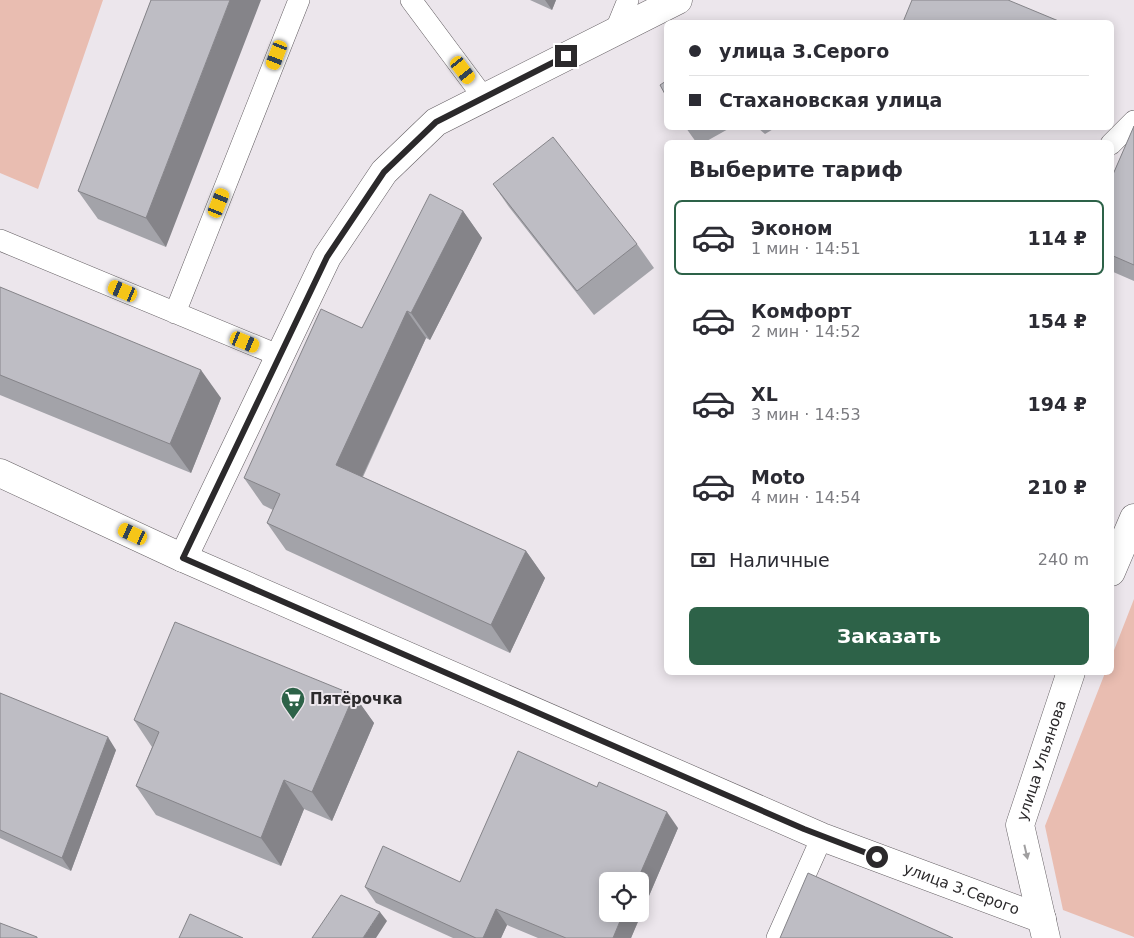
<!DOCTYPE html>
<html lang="ru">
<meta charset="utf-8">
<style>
:root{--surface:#fff;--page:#f2f2f3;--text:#2b2b33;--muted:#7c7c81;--line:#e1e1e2;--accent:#2d6248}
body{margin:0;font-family:"DejaVu Sans",sans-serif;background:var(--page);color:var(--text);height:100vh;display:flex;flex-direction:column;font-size:19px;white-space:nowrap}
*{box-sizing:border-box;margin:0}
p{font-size:16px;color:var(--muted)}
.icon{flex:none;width:28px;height:28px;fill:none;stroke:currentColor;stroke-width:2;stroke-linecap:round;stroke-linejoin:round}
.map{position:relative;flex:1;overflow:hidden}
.side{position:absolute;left:664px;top:140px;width:450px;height:535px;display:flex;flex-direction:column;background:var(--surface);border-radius:8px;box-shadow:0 2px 12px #0003}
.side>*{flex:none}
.banner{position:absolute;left:664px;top:20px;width:450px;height:110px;border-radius:8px;box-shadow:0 2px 12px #0003;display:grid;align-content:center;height:110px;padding:0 25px;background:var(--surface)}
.fabs{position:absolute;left:599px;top:872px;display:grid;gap:10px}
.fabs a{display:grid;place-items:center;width:50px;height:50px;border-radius:8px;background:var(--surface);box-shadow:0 2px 12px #0003;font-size:25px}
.end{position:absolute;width:22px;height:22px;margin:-11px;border:6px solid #2b292b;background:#fff;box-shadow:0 0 0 2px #fff}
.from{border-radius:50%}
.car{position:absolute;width:15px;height:30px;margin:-15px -8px;border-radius:6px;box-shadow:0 0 4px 1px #0007;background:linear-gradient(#f5c518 24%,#345 0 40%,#f5c518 0 76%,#345 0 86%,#f5c518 0)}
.banner b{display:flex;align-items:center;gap:18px;height:48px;font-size:19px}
.banner b+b{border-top:1px solid var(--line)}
.banner i{width:12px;height:12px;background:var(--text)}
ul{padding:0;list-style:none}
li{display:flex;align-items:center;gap:15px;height:75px;margin:0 10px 8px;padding:0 15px;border:2px solid transparent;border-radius:8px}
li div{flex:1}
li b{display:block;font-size:19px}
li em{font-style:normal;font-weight:700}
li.on{border-color:var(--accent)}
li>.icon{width:45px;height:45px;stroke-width:1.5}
h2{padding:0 25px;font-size:22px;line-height:60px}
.pay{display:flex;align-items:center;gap:12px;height:55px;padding:0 25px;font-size:19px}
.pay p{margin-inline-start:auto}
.action{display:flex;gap:10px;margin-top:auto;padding:10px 25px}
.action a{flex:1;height:58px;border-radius:8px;background:var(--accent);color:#fff;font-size:20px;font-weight:700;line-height:58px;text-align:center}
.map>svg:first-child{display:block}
.green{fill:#e9bdb1}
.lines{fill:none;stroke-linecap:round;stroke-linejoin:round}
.service-casing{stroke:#635e62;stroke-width:22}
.minor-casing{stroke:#635e62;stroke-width:29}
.tertiary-casing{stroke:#635e62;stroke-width:29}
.service{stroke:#fff;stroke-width:21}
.minor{stroke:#fff;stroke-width:28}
.tertiary{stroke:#fff;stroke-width:28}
.wall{fill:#a3a3a9}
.shaded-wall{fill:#858489}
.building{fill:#bebdc4;stroke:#858489}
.oneway{fill:#a09fa0}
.route{stroke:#2b292b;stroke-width:6}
.labels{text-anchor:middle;stroke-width:4;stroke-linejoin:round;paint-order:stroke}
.poi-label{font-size:15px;font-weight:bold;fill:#2b292b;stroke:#ece6ec;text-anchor:start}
.street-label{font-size:15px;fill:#2b292b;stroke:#ece6ec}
</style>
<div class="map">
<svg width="1134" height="938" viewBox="0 0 1134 938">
<rect width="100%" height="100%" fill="#ece6ec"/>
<!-- green -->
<path class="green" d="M 0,0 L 103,0 L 38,189 L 0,173 Z
M 1134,599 L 1134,937 L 1063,910 L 1045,826 L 1105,673 L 1111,672 L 1111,658 Z"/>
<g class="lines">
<defs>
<path id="service" d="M 411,0 L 484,98
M 615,32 L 628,0
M 1111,144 L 1134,121
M 0,240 L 280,356
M 175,313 L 299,0
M 777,938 L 822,837"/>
<g id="minor">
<path id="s1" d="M 0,473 L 183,558 L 822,837 L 1042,919"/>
<path d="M 183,558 L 327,257 L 384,172 L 436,122 L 678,0"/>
</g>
<g id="tertiary">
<path d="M 1111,572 L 1134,518"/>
<path id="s2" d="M 1046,938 L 1020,825 L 1071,672"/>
</g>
</defs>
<!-- service casing -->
<use href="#service" class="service-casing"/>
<!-- minor casing -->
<use href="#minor" class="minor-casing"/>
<!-- tertiary casing -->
<use href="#tertiary" class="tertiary-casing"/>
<!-- service -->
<use href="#service" class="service"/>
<!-- minor -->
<use href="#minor" class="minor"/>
<!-- tertiary -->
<use href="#tertiary" class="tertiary"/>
</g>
<!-- wall -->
<path class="wall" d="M 151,0 L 166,247 L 98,219 L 78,191 Z
M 530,0 L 556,0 L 552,10 Z
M 1134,126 L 1134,281 L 1111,271 L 1111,179 Z
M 686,128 L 730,128 L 705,142 L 696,142 Z
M 758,128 L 775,128 L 765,134 Z
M 493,184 L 637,244 L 654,268 L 594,315 L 509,207 Z
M 463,211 L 482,238 L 430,340 L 426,338 L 363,477 L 526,551 L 545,578 L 510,653 L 286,550 L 267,523 L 273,510 L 263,505 L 244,478 L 362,328 Z
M 0,287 L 221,398 L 191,473 L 0,395 Z
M 0,693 L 116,750 L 71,871 L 0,838 Z
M 354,695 L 374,723 L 332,821 L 304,809 L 281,866 L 156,815 L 136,786 L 152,747 L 134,720 Z
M 678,828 L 631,938 L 538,938 L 507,925 L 501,938 L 453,938 L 376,903 L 365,887 L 460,882 Z"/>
<!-- shaded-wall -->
<path class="shaded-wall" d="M 230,0 L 261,0 L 166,247 L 146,218 Z
M 545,0 L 556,0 L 552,10 Z
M 463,211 L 482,238 L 430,340 L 411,313 Z
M 407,311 L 426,338 L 355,492 L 336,465 Z
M 201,370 L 221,398 L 191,473 L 170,444 Z
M 526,551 L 545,578 L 510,653 L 491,625 Z
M 354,695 L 374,723 L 332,821 L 312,792 Z
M 108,737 L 116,750 L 71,871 L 62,858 Z
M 284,780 L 304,809 L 281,866 L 261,838 Z
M 667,812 L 678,828 L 631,938 L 613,938 L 623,914 L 640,914 L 640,881 L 637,881 Z
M 496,909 L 507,925 L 501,938 L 483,938 Z
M 380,912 L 387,921 L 376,938 L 363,938 Z"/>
<!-- building -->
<path class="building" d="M 151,0 L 230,0 L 146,218 L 78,191 Z
M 912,0 L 1008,0 L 1061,22 L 903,22 Z
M 666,81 L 666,96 L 660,85 Z
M 1134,126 L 1134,265 L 1111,255 L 1111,179 Z
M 553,137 L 637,244 L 577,291 L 493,184 Z
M 430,194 L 463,211 L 411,313 L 407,311 L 336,465 L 526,551 L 491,625 L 267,523 L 280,494 L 244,478 L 321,309 L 362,328 Z
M 0,287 L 201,370 L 170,444 L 0,375 Z
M 175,622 L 354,695 L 312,792 L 284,780 L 261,838 L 136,786 L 159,732 L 134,720 Z
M 0,693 L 108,737 L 62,858 L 0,830 Z
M 518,751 L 597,787 L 599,782 L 667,812 L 637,881 L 608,881 L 608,914 L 623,914 L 613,938 L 566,938 L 496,909 L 483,938 L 476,938 L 365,887 L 383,846 L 460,882 Z
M 808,873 L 953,938 L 780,938 Z
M 341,895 L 380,912 L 363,938 L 312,938 Z
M 190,914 L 243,938 L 179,938 Z
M 0,923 L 37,937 L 37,938 L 0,938 Z"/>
<!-- one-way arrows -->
<defs><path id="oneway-solid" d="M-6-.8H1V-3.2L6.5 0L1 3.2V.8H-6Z" transform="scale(1.25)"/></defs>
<use class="oneway" href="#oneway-solid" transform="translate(1026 852) rotate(77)"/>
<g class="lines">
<!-- route -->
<path class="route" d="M 566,56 L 436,122 L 384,172 L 327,257 L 183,558 L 804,829 L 877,857"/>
</g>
<!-- icons -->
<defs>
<symbol id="supermarket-pin" viewBox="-11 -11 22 30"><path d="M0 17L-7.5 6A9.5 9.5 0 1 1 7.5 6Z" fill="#2d6248" stroke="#ece6ec"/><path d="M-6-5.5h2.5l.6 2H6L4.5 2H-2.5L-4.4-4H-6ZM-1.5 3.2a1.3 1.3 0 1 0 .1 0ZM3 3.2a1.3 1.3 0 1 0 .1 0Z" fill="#fff"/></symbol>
</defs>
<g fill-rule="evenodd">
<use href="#supermarket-pin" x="279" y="685" width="28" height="38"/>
</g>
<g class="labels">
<!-- poi labels -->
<g class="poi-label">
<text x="310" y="704">Пятёрочка</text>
</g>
<!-- street labels -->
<g class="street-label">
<text dy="5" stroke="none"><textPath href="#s2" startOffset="184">улица Ульянова</textPath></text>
<text dy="5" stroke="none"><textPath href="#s1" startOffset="1048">улица З.Серого</textPath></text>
</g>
</g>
</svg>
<div class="fabs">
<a><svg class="icon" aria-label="locate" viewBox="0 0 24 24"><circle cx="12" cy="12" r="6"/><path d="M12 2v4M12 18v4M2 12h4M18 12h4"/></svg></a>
</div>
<i class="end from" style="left:877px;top:857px"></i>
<i class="end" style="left:566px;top:56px"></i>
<i class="car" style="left:277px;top:55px;rotate:201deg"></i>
<i class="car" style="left:463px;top:70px;rotate:143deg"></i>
<i class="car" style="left:219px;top:203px;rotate:22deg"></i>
<i class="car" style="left:123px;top:291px;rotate:293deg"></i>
<i class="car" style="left:245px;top:342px;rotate:112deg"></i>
<i class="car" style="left:133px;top:534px;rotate:295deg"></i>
<div class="banner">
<b><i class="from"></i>улица З.Серого</b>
<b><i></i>Стахановская улица</b>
</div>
<section class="side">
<h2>Выберите тариф</h2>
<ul>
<li class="on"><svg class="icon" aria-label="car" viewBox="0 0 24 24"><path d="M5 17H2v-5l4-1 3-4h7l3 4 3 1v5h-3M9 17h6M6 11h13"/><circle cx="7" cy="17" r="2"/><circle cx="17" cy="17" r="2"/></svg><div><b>Эконом</b><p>1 мин · 14:51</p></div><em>114 ₽</em></li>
<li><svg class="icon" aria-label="car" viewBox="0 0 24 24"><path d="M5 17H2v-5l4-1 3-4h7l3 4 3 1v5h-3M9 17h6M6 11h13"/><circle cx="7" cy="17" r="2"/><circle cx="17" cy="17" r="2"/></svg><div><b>Комфорт</b><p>2 мин · 14:52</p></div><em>154 ₽</em></li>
<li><svg class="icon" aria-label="car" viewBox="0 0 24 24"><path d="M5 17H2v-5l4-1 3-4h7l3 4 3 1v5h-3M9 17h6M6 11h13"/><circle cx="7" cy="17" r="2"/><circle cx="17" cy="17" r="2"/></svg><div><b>XL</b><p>3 мин · 14:53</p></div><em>194 ₽</em></li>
<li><svg class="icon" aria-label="car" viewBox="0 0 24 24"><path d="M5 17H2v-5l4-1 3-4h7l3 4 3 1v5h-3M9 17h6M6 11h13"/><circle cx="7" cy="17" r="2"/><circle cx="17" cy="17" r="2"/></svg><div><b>Moto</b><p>4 мин · 14:54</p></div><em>210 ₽</em></li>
</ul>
<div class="pay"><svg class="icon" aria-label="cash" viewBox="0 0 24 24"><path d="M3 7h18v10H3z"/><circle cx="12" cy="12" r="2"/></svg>Наличные<p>240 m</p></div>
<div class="action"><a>Заказать</a></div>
</section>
</div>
